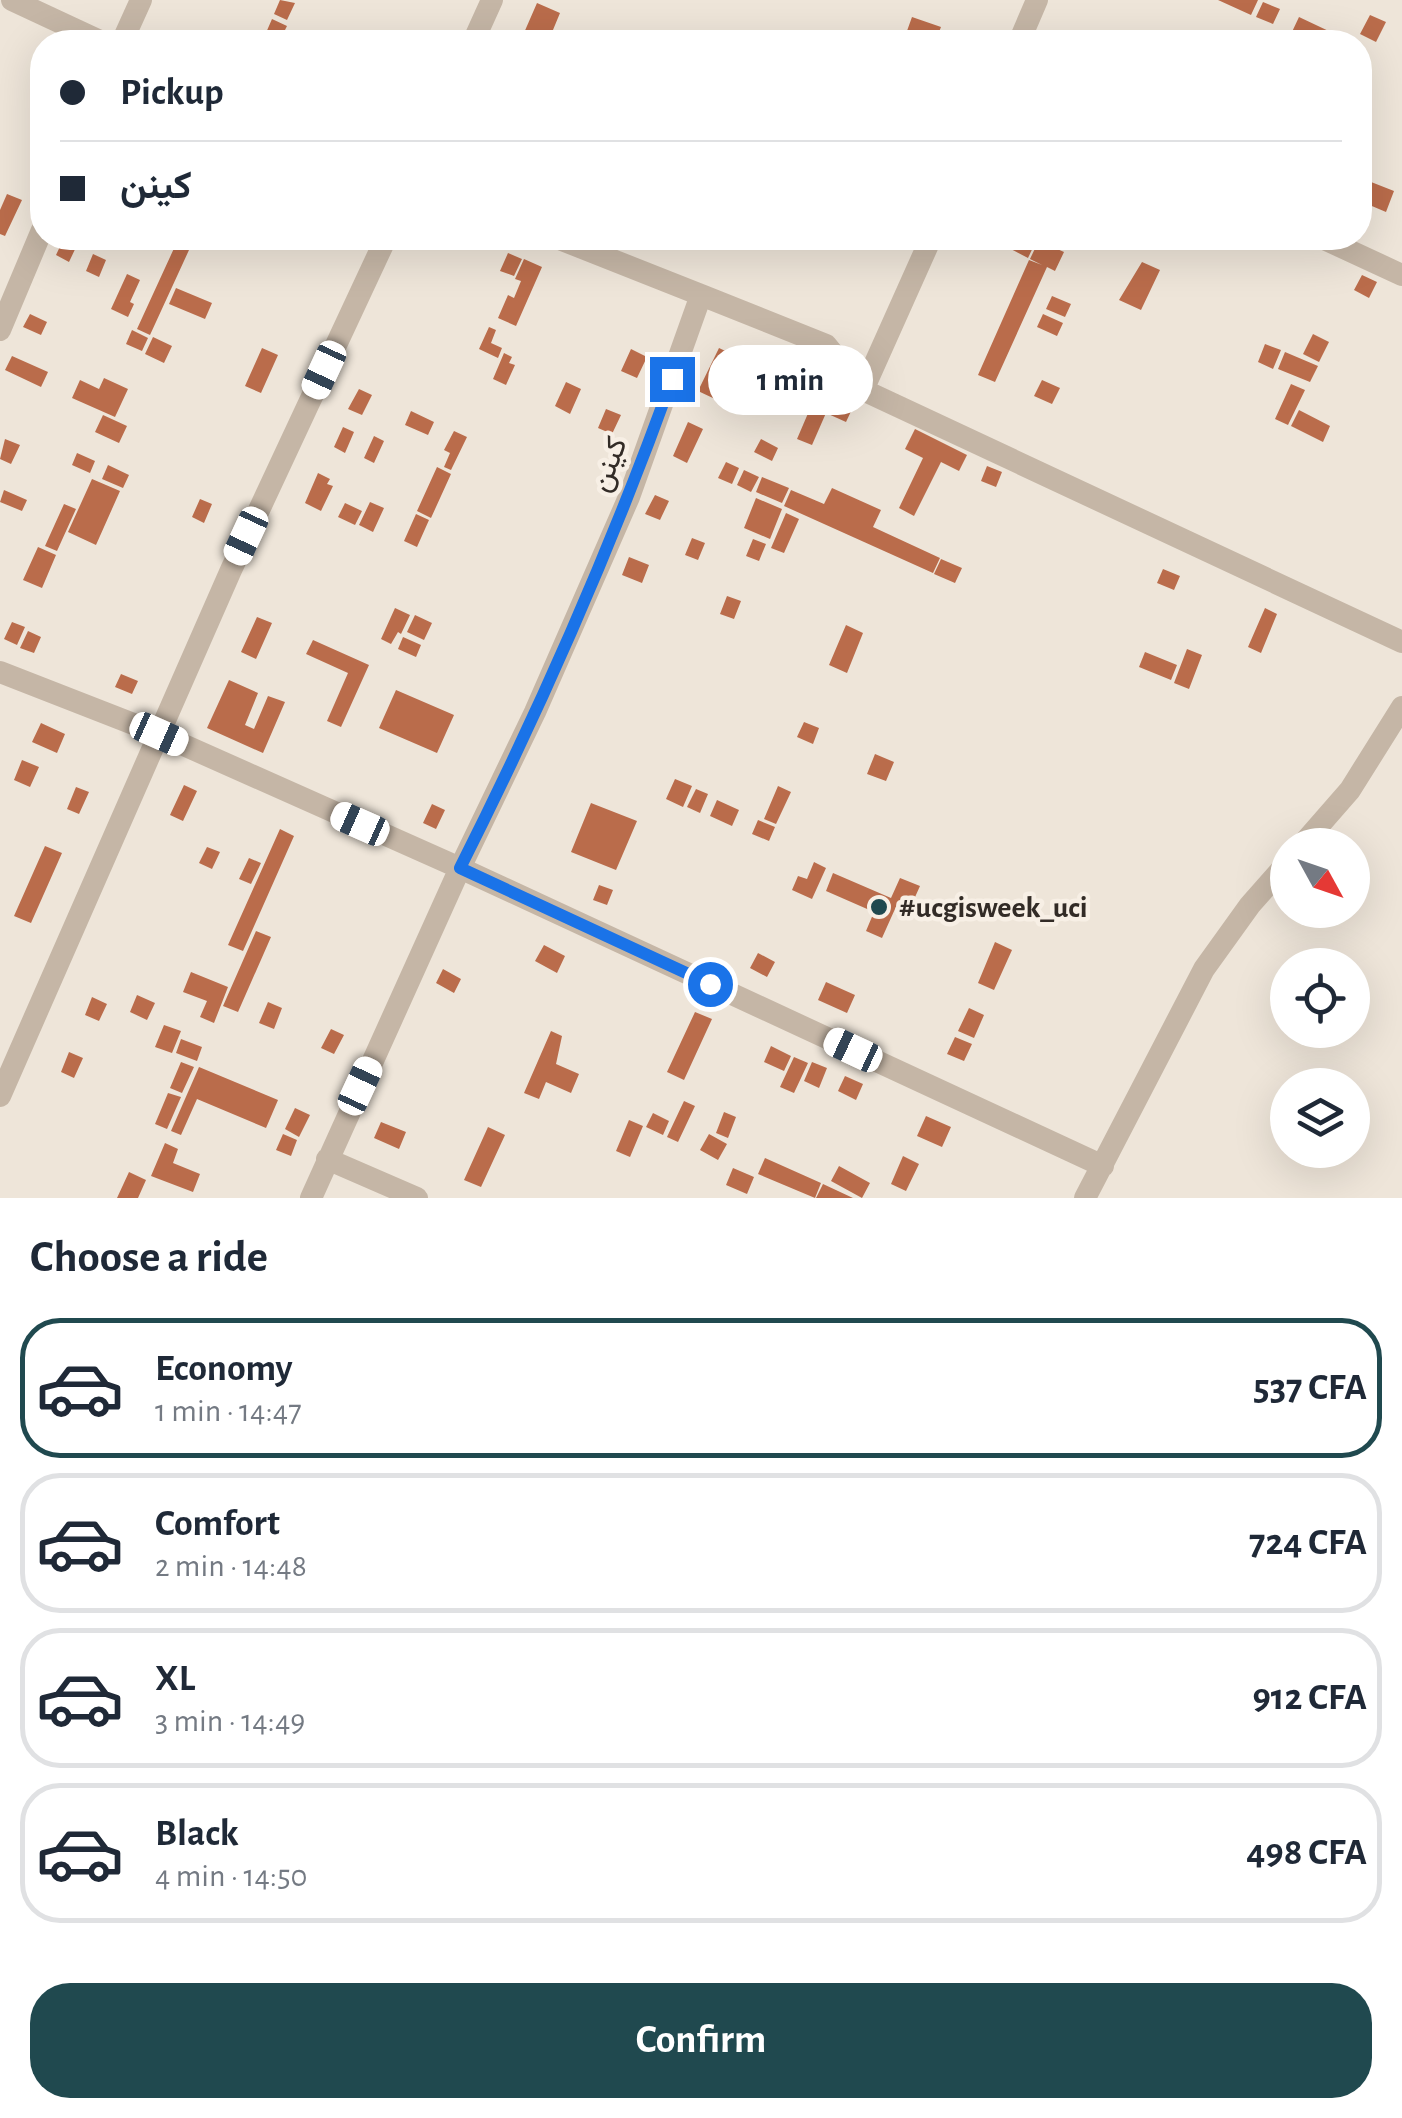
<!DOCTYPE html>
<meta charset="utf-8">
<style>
:root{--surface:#fff;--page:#f6f6f7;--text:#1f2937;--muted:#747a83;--line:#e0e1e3;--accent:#20494f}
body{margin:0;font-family:"Alegreya Sans",Vazirmatn,sans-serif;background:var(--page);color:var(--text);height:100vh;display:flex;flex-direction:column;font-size:38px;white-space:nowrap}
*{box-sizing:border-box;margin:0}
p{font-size:32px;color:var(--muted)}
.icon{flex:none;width:55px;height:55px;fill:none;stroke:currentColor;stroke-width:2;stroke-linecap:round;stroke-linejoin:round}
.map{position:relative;height:1198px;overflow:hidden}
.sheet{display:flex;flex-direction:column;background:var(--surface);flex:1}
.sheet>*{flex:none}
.top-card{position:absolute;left:30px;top:30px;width:1342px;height:220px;border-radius:40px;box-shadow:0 10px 40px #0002;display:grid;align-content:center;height:220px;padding:0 30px;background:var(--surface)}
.needle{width:65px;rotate:130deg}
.fabs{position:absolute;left:1270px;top:828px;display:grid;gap:20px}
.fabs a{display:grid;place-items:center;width:100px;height:100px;border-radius:50%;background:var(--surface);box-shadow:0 10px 40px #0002;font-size:50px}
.end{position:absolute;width:45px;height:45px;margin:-22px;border:12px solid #1a73e8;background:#fff;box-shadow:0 0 0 5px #fff}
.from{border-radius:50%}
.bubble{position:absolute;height:70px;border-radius:35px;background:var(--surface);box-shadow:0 10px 40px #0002;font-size:32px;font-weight:600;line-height:70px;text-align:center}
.car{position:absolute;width:30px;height:60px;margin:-30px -15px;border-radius:12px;box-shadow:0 0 8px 2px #0007;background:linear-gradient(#fff 24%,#345 0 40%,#fff 0 76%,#345 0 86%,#fff 0)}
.top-card b{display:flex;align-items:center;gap:35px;height:95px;font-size:38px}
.top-card b+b{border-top:2px solid var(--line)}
.top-card i{width:25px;height:25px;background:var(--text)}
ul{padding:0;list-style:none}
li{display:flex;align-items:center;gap:30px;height:140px;margin:0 20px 15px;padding:0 10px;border:5px solid var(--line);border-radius:40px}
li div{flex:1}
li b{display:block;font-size:38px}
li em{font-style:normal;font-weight:600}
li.active{border-color:var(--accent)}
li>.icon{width:90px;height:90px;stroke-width:1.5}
h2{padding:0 30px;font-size:45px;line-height:120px}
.cta{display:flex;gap:20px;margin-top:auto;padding:20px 30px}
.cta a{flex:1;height:115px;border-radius:40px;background:var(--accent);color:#fff;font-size:40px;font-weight:600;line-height:115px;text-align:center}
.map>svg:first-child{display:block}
.building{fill:#ba6c4b}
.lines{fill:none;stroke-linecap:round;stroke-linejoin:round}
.street{stroke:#c5b6a6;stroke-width:22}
.route{stroke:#1a73e8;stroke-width:12}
.poi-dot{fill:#20494f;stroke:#f7efe5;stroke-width:4}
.labels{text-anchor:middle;stroke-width:9;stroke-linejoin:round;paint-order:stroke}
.street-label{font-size:30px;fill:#322b26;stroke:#f7efe5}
.poi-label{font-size:30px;font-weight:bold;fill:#322b26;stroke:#f7efe5;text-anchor:start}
</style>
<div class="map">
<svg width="1402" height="1198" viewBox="0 0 1402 1198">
<rect width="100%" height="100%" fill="#eee5d9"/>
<!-- building -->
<path class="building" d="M 280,0 L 295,3 L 287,20 L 274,14 Z
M 1218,0 L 1258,0 L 1251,15 Z
M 1263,2 L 1280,9 L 1273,24 L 1256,17 Z
M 537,3 L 560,13 L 548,42 L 520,42 Z
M 1370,15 L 1386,22 L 1376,42 L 1360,34 Z
M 912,17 L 941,27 L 935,42 L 903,42 Z
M 1299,17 L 1335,34 L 1330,42 L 1310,42 L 1291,34 Z
M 272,19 L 287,26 L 279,42 L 262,42 Z
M 1366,180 L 1394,191 L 1386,212 L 1360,201 Z
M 7,194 L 22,200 L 5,236 L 0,234 L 0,210 Z
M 64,238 L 78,243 L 69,262 L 56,255 Z
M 1009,238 L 1033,238 L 1037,239 L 1028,258 L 1005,246 Z
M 1040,238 L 1060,238 L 1055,248 L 1064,252 L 1055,271 L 1047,267 L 995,382 L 978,375 L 1029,260 L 1042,265 L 1030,259 Z
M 176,244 L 189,250 L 150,335 L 137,329 Z
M 508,253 L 522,259 L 514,276 L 500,271 Z
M 93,254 L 106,260 L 99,277 L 86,271 Z
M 524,259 L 542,267 L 516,326 L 498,318 L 508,295 L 514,298 L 521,281 L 515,279 Z
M 1142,262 L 1160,270 L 1141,310 L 1119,300 Z
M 127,274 L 140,280 L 130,302 L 134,304 L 128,317 L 111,309 Z
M 1362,275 L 1377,282 L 1369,298 L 1354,290 Z
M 176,288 L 212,303 L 205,319 L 169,304 Z
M 1052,296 L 1071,304 L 1065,317 L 1046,309 Z
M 30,314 L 47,322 L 41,335 L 23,327 Z
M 1043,314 L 1063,323 L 1057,336 L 1037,327 Z
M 489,327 L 496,330 L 491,343 L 502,348 L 498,358 L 479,349 Z
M 132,330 L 148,338 L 142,351 L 126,344 Z
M 1313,334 L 1329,342 L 1319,362 L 1303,354 Z
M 153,337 L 172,346 L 164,363 L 145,354 Z
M 1265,344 L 1281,350 L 1273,369 L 1258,362 Z
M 262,348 L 278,355 L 261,393 L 245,386 Z
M 719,348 L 736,356 L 715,399 L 698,391 Z
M 631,349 L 647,357 L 637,378 L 621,371 Z
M 1285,352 L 1318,366 L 1310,382 L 1278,369 Z
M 504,353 L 512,357 L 509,363 L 515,365 L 506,385 L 493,379 Z
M 12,356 L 48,372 L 41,387 L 5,370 Z
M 104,378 L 128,389 L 115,417 L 72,398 L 80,380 L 99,389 Z
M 1042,380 L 1060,388 L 1052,404 L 1034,396 Z
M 566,382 L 581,389 L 570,414 L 555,406 Z
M 1291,384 L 1305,390 L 1288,425 L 1275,419 Z
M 359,389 L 372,395 L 362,415 L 348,409 Z
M 818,390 L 854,405 L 846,422 L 826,413 L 812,445 L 797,439 Z
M 606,409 L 621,415 L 612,434 L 598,428 Z
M 1299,410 L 1330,426 L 1323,442 L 1291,426 Z
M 411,411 L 434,422 L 428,435 L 405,425 Z
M 103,415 L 127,426 L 119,443 L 95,432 Z
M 688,422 L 703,429 L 687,463 L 673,456 Z
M 343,427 L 354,432 L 345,453 L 334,447 Z
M 915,429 L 967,455 L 959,471 L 941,462 L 914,516 L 899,508 L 923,458 L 905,449 Z
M 454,431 L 467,437 L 451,470 L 444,467 L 450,453 L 444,450 Z
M 374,436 L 384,441 L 374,463 L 364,458 Z
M 5,439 L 20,445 L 11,464 L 0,459 Z
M 761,439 L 778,448 L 772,461 L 754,452 Z
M 77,453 L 95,461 L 90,473 L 72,465 Z
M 726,462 L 739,468 L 732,484 L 718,478 Z
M 108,465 L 129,475 L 123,488 L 102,479 Z
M 987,466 L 1002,472 L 996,487 L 981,481 Z
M 437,467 L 451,474 L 431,518 L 417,511 Z
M 744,470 L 759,477 L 751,492 L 737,485 Z
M 318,473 L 330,479 L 327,484 L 333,486 L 321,511 L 305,503 Z
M 762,477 L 789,488 L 782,503 L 756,492 Z
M 92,479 L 120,491 L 96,545 L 68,532 Z
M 832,488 L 881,510 L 873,527 L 940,558 L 933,573 L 784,506 L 791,490 L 824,504 Z
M 4,490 L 27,500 L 22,511 L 0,502 Z
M 655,495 L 669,501 L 660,520 L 645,514 Z
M 756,498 L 782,509 L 770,539 L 744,528 Z
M 200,499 L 212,504 L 204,523 L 192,517 Z
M 370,502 L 384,508 L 373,532 L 359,525 Z
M 345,503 L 362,511 L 355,525 L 338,517 Z
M 64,504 L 76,509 L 57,551 L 45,546 Z
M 786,513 L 799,519 L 784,553 L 771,548 Z
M 416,514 L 429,520 L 417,547 L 404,541 Z
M 692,538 L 705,543 L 698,560 L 685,555 Z
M 753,539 L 766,544 L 759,561 L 746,556 Z
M 38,547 L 56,555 L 42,588 L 23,580 Z
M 629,557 L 649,565 L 642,583 L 622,575 Z
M 941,559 L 962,568 L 955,583 L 934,574 Z
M 1163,569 L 1180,576 L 1174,590 L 1157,583 Z
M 727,596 L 741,601 L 734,619 L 720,614 Z
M 395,608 L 410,615 L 401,634 L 398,632 L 391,644 L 381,639 Z
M 1265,608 L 1277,614 L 1261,653 L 1248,647 Z
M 415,615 L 432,623 L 424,640 L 407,632 Z
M 257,617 L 272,623 L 256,659 L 241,652 Z
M 12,622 L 25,627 L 17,645 L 4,639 Z
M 846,625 L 863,633 L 847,673 L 829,665 Z
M 28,631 L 41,637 L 34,653 L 20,648 Z
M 403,637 L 421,645 L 416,657 L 398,649 Z
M 313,640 L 369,665 L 341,727 L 327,721 L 348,673 L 306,654 Z
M 1187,649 L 1202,655 L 1189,689 L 1174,683 Z
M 1145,652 L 1177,665 L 1171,680 L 1139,667 Z
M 121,674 L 138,681 L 132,694 L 115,687 Z
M 229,680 L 258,693 L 245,725 L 254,729 L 268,696 L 285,702 L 263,753 L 207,728 Z
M 396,690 L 454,715 L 437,753 L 379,728 Z
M 804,722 L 819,728 L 813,744 L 797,737 Z
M 41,723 L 65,734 L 57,753 L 32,742 Z
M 875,754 L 894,762 L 886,781 L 867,774 Z
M 22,760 L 39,767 L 30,787 L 14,780 Z
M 675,779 L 692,786 L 683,807 L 666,799 Z
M 184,785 L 197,791 L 183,821 L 170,815 Z
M 778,786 L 791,792 L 776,824 L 764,819 Z
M 76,787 L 89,792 L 79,814 L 67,809 Z
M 696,789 L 708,794 L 700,813 L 687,807 Z
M 717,800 L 739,810 L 732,826 L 710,816 Z
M 591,803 L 637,821 L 616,870 L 571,852 Z
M 432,804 L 445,810 L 436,829 L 423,823 Z
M 758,820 L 775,827 L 769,841 L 752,834 Z
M 280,829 L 294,836 L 243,951 L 228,945 Z
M 45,846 L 62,853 L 31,923 L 14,916 Z
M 207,847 L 220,852 L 212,869 L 199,863 Z
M 249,858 L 261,863 L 251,884 L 239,879 Z
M 814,862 L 826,868 L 812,899 L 792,890 L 798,876 L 807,879 Z
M 833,873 L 891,898 L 900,878 L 920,886 L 911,906 L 899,900 L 882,938 L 866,931 L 874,912 L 826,891 Z
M 599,885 L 613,890 L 607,905 L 593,900 Z
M 256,931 L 271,937 L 238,1012 L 223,1006 Z
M 995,942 L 1012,950 L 994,990 L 978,983 Z
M 544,945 L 565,956 L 557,973 L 535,961 Z
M 758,953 L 775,962 L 767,977 L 750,968 Z
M 443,969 L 461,979 L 454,993 L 436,983 Z
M 191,972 L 228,987 L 214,1023 L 200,1017 L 207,1001 L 183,992 Z
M 826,982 L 855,995 L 847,1013 L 818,1000 Z
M 137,995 L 155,1003 L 147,1020 L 130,1012 Z
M 92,997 L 107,1004 L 99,1021 L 85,1015 Z
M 268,1002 L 282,1008 L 274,1029 L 259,1023 Z
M 969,1008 L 984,1015 L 974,1038 L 958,1031 Z
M 695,1012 L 712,1019 L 684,1080 L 667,1072 Z
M 164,1025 L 181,1031 L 172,1053 L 155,1047 Z
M 331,1029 L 344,1035 L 334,1054 L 321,1048 Z
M 551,1031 L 562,1036 L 556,1064 L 579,1074 L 571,1093 L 546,1082 L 539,1099 L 524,1093 Z
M 955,1037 L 972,1044 L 964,1061 L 947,1054 Z
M 181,1039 L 202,1047 L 197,1061 L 176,1053 Z
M 771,1046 L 791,1056 L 784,1071 L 764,1062 Z
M 69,1052 L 83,1058 L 74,1078 L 61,1072 Z
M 794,1057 L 808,1063 L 794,1093 L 780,1087 Z
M 181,1062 L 194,1067 L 182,1093 L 170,1088 Z
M 812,1062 L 827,1068 L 819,1088 L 804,1081 Z
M 199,1067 L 278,1100 L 266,1128 L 197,1099 L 181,1135 L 171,1131 Z
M 845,1076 L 863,1084 L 856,1100 L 838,1091 Z
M 168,1093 L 181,1097 L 167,1129 L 155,1124 Z
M 684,1101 L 695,1106 L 678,1142 L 667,1137 Z
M 295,1108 L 310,1115 L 299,1137 L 285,1129 Z
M 724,1112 L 736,1117 L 728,1138 L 716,1133 Z
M 653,1113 L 669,1121 L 663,1135 L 646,1127 Z
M 926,1116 L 951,1127 L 942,1147 L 917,1136 Z
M 629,1120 L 643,1126 L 630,1157 L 616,1151 Z
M 381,1122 L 406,1132 L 399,1149 L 374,1138 Z
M 488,1127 L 505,1135 L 481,1187 L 464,1180 Z
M 283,1134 L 297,1140 L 291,1156 L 276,1150 Z
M 709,1134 L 727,1144 L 718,1160 L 700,1150 Z
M 165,1143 L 178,1149 L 173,1163 L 200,1174 L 193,1192 L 151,1176 Z
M 903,1156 L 919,1164 L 906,1191 L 891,1184 Z
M 765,1158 L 821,1183 L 815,1198 L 758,1174 Z
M 839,1166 L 870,1183 L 862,1198 L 831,1181 Z
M 733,1168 L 754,1177 L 747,1194 L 726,1185 Z
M 129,1172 L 146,1180 L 138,1198 L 117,1198 Z
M 823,1184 L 853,1198 L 816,1198 Z"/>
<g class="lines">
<!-- street -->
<path class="street" d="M 12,0 L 102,42
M 122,42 L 141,0
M 473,42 L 492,0
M 1019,42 L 1037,0
M 557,238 L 701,295
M 1322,238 L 1402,275
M 0,330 L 42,230
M 863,390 L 931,238
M 0,672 L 159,734 L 460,868 L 311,1198
M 1302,845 L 1350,790 L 1402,707
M 0,1096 L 231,570 L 386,238
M 327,1159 L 417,1198
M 1103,1166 L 460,868 L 535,712 L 629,497 L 701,295 L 826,345 L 863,390 L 1402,642
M 1085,1198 L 1204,969 L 1250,905 L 1288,862"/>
</g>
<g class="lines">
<!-- route -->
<path class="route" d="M 672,379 C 612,546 540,709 460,868 L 710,984"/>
</g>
<!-- markers -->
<circle class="poi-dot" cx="879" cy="907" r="10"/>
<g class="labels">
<!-- street labels -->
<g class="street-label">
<text transform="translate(608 464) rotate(-69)" y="10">كينن</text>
</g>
<!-- poi labels -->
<g class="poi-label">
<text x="899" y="917">#ucgisweek_uci</text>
</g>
</g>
</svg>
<div class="fabs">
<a><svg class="needle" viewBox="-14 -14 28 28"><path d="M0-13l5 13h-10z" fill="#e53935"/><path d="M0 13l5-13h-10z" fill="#747a83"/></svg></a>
<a><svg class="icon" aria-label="locate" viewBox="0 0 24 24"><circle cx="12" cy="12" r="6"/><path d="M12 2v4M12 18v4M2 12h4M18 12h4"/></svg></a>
<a><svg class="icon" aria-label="layers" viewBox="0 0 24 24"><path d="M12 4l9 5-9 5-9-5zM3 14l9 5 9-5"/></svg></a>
</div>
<i class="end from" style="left:710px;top:984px"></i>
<i class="end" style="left:672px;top:379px"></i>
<div class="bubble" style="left:708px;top:345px;width:165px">1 min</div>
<i class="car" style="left:324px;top:370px;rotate:205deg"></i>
<i class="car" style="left:246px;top:536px;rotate:205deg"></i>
<i class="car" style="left:159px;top:734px;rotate:114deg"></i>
<i class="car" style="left:360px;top:824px;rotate:294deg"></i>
<i class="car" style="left:853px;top:1050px;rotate:295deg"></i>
<i class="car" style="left:360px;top:1086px;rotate:25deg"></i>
<div class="top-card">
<b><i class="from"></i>Pickup</b>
<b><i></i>كينن</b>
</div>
</div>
<section class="sheet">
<h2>Choose a ride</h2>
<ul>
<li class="active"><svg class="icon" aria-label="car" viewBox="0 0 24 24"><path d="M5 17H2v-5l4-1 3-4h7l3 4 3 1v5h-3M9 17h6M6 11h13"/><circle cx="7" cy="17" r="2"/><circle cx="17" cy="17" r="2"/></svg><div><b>Economy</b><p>1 min · 14:47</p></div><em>537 CFA</em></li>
<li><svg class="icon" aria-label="car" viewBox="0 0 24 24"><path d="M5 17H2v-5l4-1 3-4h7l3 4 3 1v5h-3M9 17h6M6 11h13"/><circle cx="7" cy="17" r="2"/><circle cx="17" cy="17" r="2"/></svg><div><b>Comfort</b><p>2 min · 14:48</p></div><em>724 CFA</em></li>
<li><svg class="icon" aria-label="car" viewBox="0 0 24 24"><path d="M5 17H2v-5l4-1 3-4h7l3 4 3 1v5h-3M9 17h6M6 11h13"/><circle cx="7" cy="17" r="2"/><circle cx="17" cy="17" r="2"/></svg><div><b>XL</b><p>3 min · 14:49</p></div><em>912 CFA</em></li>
<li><svg class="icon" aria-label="car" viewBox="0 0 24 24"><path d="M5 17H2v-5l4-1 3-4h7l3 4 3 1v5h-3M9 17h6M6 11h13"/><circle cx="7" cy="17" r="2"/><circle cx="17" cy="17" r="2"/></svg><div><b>Black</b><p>4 min · 14:50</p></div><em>498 CFA</em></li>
</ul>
<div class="cta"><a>Confirm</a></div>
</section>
